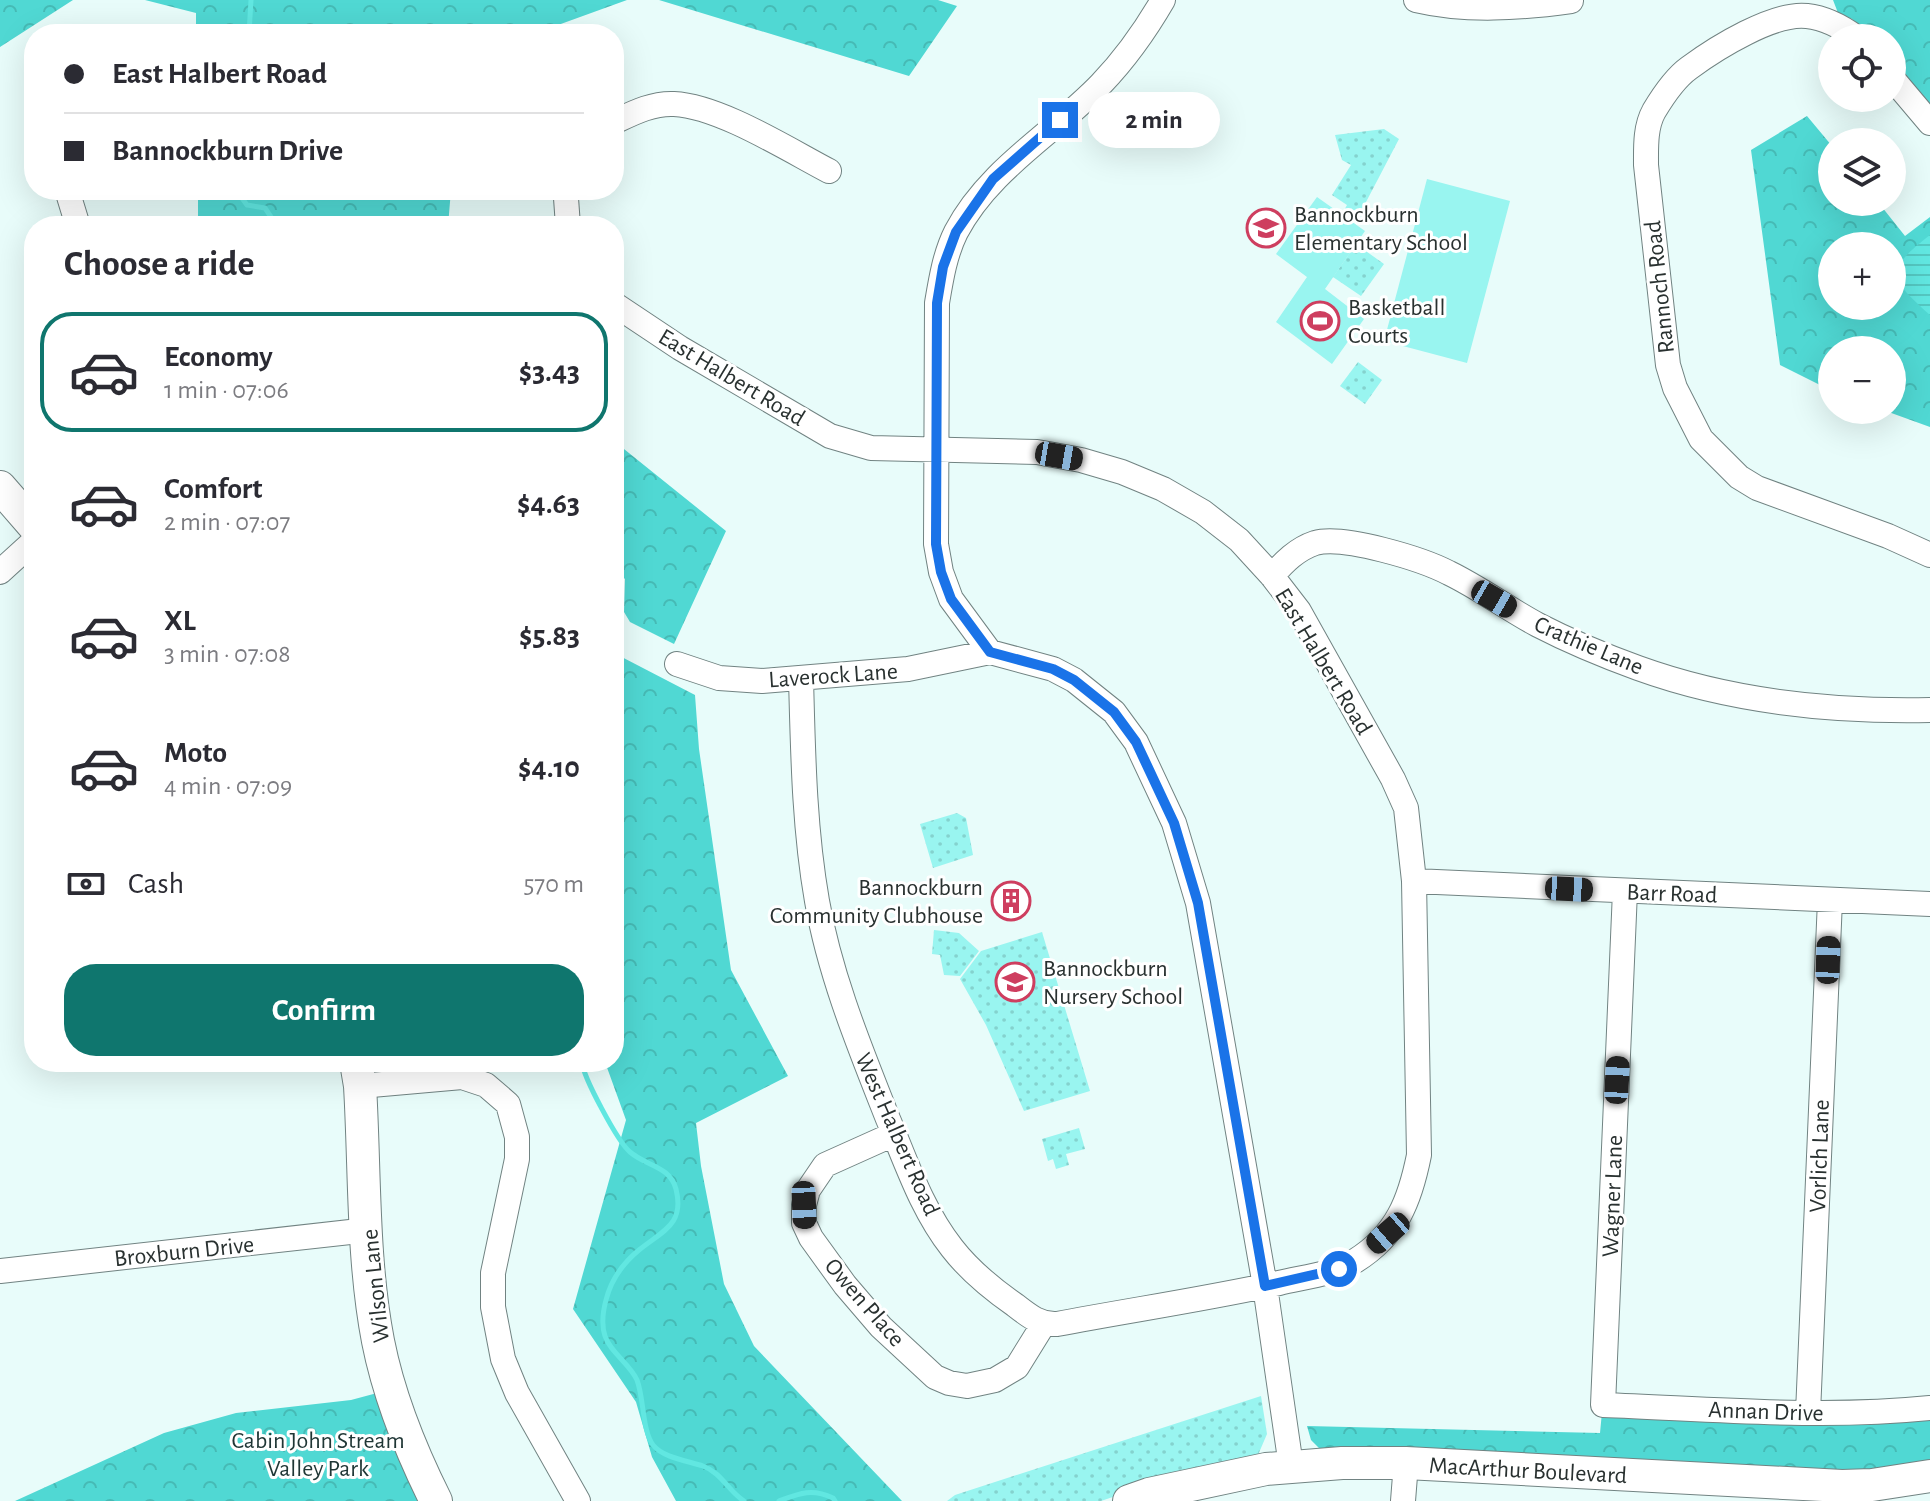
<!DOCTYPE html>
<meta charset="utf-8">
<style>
:root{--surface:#fff;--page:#f7f7f7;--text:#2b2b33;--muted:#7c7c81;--line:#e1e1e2;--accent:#0f766e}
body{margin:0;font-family:"Alegreya Sans",sans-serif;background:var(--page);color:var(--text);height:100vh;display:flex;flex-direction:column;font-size:30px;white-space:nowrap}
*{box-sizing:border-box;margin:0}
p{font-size:26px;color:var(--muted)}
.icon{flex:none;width:44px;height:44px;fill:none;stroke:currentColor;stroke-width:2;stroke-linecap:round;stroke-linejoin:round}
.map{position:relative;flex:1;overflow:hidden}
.drawer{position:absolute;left:24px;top:216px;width:600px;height:856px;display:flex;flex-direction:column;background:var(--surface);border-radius:32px;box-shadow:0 8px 32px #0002}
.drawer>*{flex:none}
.top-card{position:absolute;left:24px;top:24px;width:600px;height:176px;border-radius:32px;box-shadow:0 8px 32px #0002;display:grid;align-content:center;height:176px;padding:0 40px;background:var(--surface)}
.buttons{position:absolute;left:1818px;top:24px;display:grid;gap:16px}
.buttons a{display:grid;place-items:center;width:88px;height:88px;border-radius:50%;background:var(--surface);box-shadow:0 8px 32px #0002;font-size:40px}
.end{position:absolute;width:36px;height:36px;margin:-18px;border:10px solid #1a73e8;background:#fff;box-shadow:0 0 0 4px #fff}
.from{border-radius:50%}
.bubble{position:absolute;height:56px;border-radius:28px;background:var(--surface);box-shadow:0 8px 32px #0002;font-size:26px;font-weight:700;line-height:56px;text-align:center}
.car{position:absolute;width:24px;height:48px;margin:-24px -12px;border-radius:10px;box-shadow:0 0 6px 2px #0007;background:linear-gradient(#222 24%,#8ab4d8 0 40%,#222 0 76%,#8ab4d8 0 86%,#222 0)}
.top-card b{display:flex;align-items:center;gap:28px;height:76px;font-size:30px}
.top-card b+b{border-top:2px solid var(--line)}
.top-card i{width:20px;height:20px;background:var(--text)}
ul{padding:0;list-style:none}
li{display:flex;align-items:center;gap:24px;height:120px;margin:0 16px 12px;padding:0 24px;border:4px solid transparent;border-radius:32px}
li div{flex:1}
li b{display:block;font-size:30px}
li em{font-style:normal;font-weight:700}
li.selected{border-color:var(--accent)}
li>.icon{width:72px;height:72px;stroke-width:1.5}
h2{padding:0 40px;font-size:36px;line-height:96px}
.pay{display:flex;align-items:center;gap:20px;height:88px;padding:0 40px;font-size:30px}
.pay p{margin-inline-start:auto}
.cta{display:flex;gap:16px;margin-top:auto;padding:16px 40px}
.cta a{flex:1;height:92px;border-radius:32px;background:var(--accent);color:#fff;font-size:32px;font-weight:700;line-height:92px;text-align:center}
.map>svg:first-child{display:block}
.green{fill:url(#green-dots)}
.forest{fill:url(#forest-crowns);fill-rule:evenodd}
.pitch{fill:#99f5f0}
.water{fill:url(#water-rules)}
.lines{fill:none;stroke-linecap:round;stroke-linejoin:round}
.stream{stroke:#61e7e1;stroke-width:5}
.minor-casing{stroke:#718382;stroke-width:26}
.major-casing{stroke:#718382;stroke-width:34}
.minor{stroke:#fff;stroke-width:24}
.major{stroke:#fff;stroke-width:32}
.route{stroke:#1a73e8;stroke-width:10}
.labels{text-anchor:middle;stroke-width:6;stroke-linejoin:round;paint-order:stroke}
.poi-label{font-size:24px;fill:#293130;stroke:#fff;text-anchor:start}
.street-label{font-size:24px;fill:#293130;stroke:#fff}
.park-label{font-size:24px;fill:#1f3635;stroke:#fff}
</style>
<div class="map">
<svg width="1930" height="1501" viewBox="0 0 1930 1501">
<defs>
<pattern id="green-dots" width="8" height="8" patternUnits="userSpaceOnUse" patternTransform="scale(2)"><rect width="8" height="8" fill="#99f5f0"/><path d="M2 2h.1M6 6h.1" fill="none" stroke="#84d2ce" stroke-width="1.8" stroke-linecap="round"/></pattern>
<pattern id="forest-crowns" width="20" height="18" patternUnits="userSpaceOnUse" patternTransform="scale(2)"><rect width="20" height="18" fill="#50d8d3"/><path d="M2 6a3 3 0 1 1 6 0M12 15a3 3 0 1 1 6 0" fill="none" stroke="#46bab5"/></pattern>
<pattern id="water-rules" width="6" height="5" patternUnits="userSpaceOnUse" patternTransform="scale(2)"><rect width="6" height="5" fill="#61e7e1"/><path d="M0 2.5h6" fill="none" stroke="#54c7c1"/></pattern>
</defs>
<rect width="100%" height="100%" fill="#e8fcfa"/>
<!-- green -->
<path class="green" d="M 1384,129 L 1399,139 L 1355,223 L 1342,214 L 1347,205 L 1332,195 L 1351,165 L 1342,160 L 1335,135 Z
M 1356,244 L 1384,264 L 1361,296 L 1333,277 Z
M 1358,362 L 1382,380 L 1365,404 L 1340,386 Z
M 957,813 L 966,818 L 973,855 L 933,868 L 920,824 Z
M 934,930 L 959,933 L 979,951 L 960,976 L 944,975 L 940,955 L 932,954 Z
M 1042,932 L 1090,1091 L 1024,1111 L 986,1025 L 960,979 L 981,951 Z
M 1079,1128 L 1085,1149 L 1066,1154 L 1069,1165 L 1056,1169 L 1053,1159 L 1048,1161 L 1042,1139 Z
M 1261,1396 L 1267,1434 L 1258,1455 L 1157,1482 L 1101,1501 L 947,1501 L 955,1495 Z"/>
<!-- forest -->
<path class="forest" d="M 0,0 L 73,0 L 0,47 Z
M 145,0 L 627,0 L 547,29 L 542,34 L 196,34 L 196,13 Z
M 659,0 L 938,0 L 957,6 L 909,76 Z
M 1833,0 L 1930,0 L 1930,105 L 1892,58 L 1892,38 L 1876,38 L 1852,19 L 1838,13 Z
M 1807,116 L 1832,146 L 1832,202 L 1878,202 L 1905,236 L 1930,217 L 1930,427 L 1883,410 L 1892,410 L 1892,350 L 1832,350 L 1832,391 L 1780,365 L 1751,150 ZM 1832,246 L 1892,246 L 1892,306 L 1832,306 Z
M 198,190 L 451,190 L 448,226 L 198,226 Z
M 614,441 L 726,531 L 674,644 L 630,622 L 624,612 L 625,579 L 614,568 Z
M 614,653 L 695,695 L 699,749 L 731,970 L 788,1076 L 696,1123 L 701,1166 L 724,1284 L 754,1346 L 902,1501 L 676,1501 L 652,1457 L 636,1402 L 573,1309 L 626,1120 L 605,1062 L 614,1062 Z
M 392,1389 L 436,1501 L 15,1501 L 164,1433 L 236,1413 L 351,1400 Z
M 1602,1412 L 1930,1414 L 1930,1466 L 1880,1474 L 1322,1451 L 1311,1440 L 1307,1426 L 1600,1433 Z"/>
<!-- pitch -->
<path class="pitch" d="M 1427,179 L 1510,201 L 1467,363 L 1384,341 Z
M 1317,197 L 1365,231 L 1325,289 L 1364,319 L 1332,364 L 1276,322 L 1307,277 L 1276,254 Z"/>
<!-- water -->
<path class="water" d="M 1930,235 L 1930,315 C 1890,279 1883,271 1930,235 Z"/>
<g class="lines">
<!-- stream -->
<path class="stream" d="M 249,34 L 251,0
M 236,190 L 247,205 L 265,208 L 277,226
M 614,975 L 617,982 L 614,988
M 582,1062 C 583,1077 618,1142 630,1152 C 646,1166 670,1166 676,1189 C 685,1225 662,1231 639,1250 C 622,1264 611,1280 606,1300 C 603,1311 601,1324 605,1336 C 610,1352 630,1364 637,1380 C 644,1398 642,1430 653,1445 C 663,1458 689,1461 703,1466 C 722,1473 728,1491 744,1501
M 779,1501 C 800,1493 812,1488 833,1498 L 835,1501"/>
<defs>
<path id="minor" d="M 1163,0 C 1145,31 1126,58 1101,84 C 1053,134 989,169 956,232 C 945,254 941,279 937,303 L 936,544 L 941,572 L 951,599 L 990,652 L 1053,669 L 1074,680 L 1114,712 L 1136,742 L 1174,823 L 1198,903 L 1265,1286 L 1291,1466
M 1416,0 C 1467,12 1520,8 1571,1
M 1857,38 C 1842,27 1826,18 1807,16 C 1774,12 1716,48 1689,68 C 1675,78 1663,96 1654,111 C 1645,127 1646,148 1646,165 L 1668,365 L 1675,388 L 1701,439 L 1739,477 L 1757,488 L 1888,536 L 1930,555
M 1892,78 L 1930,123
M 614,122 C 633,113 652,103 674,104 C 719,106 787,149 829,171
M 67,190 L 78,226
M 568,226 L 566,198 L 568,190
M 614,304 L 680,348 L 830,436 L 871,448 L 1037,452 L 1081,460 L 1122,472 L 1163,489 L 1203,512 L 1239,540 L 1272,576 L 1299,611 L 1393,779 L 1406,808 L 1414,881 L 1419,1155 C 1410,1200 1397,1235 1355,1261 C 1334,1274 1304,1277 1279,1283 C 1206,1299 1131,1310 1057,1324 C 1040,1325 1029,1316 1015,1305 C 992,1289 969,1270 952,1248 C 922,1210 907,1164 888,1119 C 860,1048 830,976 817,901 C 804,827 803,752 801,678
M 0,572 L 34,541
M 1272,576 C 1284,562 1297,549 1315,543 C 1344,535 1422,559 1449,573 C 1480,588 1508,609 1538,625 C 1569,641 1605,656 1638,668 C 1732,702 1831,712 1930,710
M 677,664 L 719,678 L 762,681 L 908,669 L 990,652
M 1414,881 L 1930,904
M 1625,891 L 1603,1405 C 1712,1409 1821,1419 1930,1408
M 360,1086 L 462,1077 L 486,1085 L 508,1104 L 517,1137 L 517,1159 L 493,1273 L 493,1307 L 503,1359 L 517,1393 L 578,1501
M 894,1134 L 825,1165 L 808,1190 L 804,1205 L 804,1223 L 811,1238 L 845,1285 L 881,1327 L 935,1377 L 949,1383 L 967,1386 L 995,1380 L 1017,1367 L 1043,1325
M 0,1271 L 368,1230
M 1808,1413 L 1830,900
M 1403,1501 L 1406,1463"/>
<path id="major" d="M 0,487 L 34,526
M 356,1062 L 360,1086 C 365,1170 362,1258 378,1341 C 389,1397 411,1451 436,1501
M 1129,1501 L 1149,1494 L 1266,1469 L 1342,1463 L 1406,1463 L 1842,1486 L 1872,1485 L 1930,1476"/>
</defs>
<!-- minor casing -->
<use href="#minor" class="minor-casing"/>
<!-- major casing -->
<use href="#major" class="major-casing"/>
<!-- minor -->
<use href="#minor" class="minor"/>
<!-- major -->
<use href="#major" class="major"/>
</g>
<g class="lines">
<!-- route -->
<path class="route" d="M 1060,120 L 993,179 L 956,232 L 943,267 L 937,303 L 936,544 L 941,572 L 951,599 L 990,652 L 1053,669 L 1074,680 L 1114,712 L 1136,742 L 1174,823 L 1198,903 L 1265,1286 L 1339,1269"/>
</g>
<!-- icons -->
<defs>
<symbol id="school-ring" viewBox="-11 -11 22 22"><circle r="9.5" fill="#fff" stroke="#ce3e5f" stroke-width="1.5"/><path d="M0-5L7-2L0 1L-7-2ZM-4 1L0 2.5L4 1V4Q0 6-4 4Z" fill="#ce3e5f"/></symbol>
<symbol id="stadium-ring" viewBox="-11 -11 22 22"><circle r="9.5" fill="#fff" stroke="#ce3e5f" stroke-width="1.5"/><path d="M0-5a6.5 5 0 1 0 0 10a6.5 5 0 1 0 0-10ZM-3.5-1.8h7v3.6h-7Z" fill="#ce3e5f"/></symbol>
<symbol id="building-ring" viewBox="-11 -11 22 22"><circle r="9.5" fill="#fff" stroke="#ce3e5f" stroke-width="1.5"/><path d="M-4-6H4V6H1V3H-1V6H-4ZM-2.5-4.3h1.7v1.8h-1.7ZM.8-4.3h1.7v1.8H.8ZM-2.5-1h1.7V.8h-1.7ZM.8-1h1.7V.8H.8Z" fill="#ce3e5f"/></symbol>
</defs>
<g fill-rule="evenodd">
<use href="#school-ring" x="1244" y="206" width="44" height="44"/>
<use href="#stadium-ring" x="1298" y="299" width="44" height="44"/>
<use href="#building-ring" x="989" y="879" width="44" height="44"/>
<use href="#school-ring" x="993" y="960" width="44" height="44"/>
</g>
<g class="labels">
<!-- poi labels -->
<g class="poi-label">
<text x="1294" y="222">Bannockburn<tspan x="1294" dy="28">Elementary School</tspan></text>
<text x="1348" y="315">Basketball<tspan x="1348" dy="28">Courts</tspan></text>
<text x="983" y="895" text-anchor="end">Bannockburn<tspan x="983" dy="28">Community Clubhouse</tspan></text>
<text x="1043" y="976">Bannockburn<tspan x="1043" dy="28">Nursery School</tspan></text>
</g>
<!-- street labels -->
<g class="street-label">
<text transform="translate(1659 287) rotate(-96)" y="8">Rannoch Road</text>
<text transform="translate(732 377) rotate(31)" y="8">East Halbert Road</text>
<text transform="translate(1589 645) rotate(23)" y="8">Crathie Lane</text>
<text transform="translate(1324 661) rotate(59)" y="8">East Halbert Road</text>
<text transform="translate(833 675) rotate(-4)" y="8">Laverock Lane</text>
<text transform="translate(1672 893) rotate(2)" y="8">Barr Road</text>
<text transform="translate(898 1134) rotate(66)" y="8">West Halbert Road</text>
<text transform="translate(1819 1156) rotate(-88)" y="8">Vorlich Lane</text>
<text transform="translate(1612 1196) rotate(-88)" y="8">Wagner Lane</text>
<text transform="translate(184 1251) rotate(-6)" y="8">Broxburn Drive</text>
<text transform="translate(375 1286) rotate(-96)" y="8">Wilson Lane</text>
<text transform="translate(865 1302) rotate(49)" y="8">Owen Place</text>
<text transform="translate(1766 1411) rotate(2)" y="8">Annan Drive</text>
<text transform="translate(1528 1470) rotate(3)" y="8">MacArthur Boulevard</text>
</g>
<!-- park labels -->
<g class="park-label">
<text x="318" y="1448">Cabin John Stream<tspan x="318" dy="28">Valley Park</tspan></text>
</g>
</g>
</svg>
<div class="buttons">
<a><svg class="icon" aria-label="locate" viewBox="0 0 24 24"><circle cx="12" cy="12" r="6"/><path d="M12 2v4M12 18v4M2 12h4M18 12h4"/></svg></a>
<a><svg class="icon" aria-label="layers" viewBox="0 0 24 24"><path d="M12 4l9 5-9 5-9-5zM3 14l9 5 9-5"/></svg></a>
<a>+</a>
<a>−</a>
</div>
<i class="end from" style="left:1339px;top:1269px"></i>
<i class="end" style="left:1060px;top:120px"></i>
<div class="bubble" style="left:1088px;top:92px;width:132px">2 min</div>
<i class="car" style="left:1059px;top:456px;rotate:100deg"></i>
<i class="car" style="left:1494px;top:599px;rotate:120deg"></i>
<i class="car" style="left:1569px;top:889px;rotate:93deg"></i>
<i class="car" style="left:1828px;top:960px;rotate:2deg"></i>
<i class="car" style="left:1617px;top:1080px;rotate:3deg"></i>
<i class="car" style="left:804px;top:1205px;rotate:178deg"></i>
<i class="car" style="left:1388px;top:1233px;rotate:229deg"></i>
<div class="top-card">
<b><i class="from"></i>East Halbert Road</b>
<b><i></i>Bannockburn Drive</b>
</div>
<section class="drawer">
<h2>Choose a ride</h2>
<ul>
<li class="selected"><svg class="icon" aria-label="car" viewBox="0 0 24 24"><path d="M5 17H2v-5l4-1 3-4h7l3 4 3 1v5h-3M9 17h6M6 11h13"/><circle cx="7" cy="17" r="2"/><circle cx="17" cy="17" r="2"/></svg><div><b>Economy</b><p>1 min · 07:06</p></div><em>$3.43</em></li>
<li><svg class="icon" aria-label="car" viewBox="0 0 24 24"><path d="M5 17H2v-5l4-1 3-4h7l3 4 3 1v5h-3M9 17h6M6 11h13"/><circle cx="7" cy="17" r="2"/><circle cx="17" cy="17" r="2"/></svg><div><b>Comfort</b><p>2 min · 07:07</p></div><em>$4.63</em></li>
<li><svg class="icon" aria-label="car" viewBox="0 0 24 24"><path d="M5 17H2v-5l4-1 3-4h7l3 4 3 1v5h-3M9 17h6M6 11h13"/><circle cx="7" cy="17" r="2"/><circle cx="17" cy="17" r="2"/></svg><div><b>XL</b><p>3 min · 07:08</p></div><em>$5.83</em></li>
<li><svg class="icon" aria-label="car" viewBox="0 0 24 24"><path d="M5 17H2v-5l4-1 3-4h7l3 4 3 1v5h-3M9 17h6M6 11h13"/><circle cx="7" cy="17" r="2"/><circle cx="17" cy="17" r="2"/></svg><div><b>Moto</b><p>4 min · 07:09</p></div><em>$4.10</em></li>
</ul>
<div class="pay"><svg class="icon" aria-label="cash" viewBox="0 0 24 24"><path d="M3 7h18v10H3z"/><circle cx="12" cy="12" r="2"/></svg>Cash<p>570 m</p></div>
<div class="cta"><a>Confirm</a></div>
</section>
</div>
